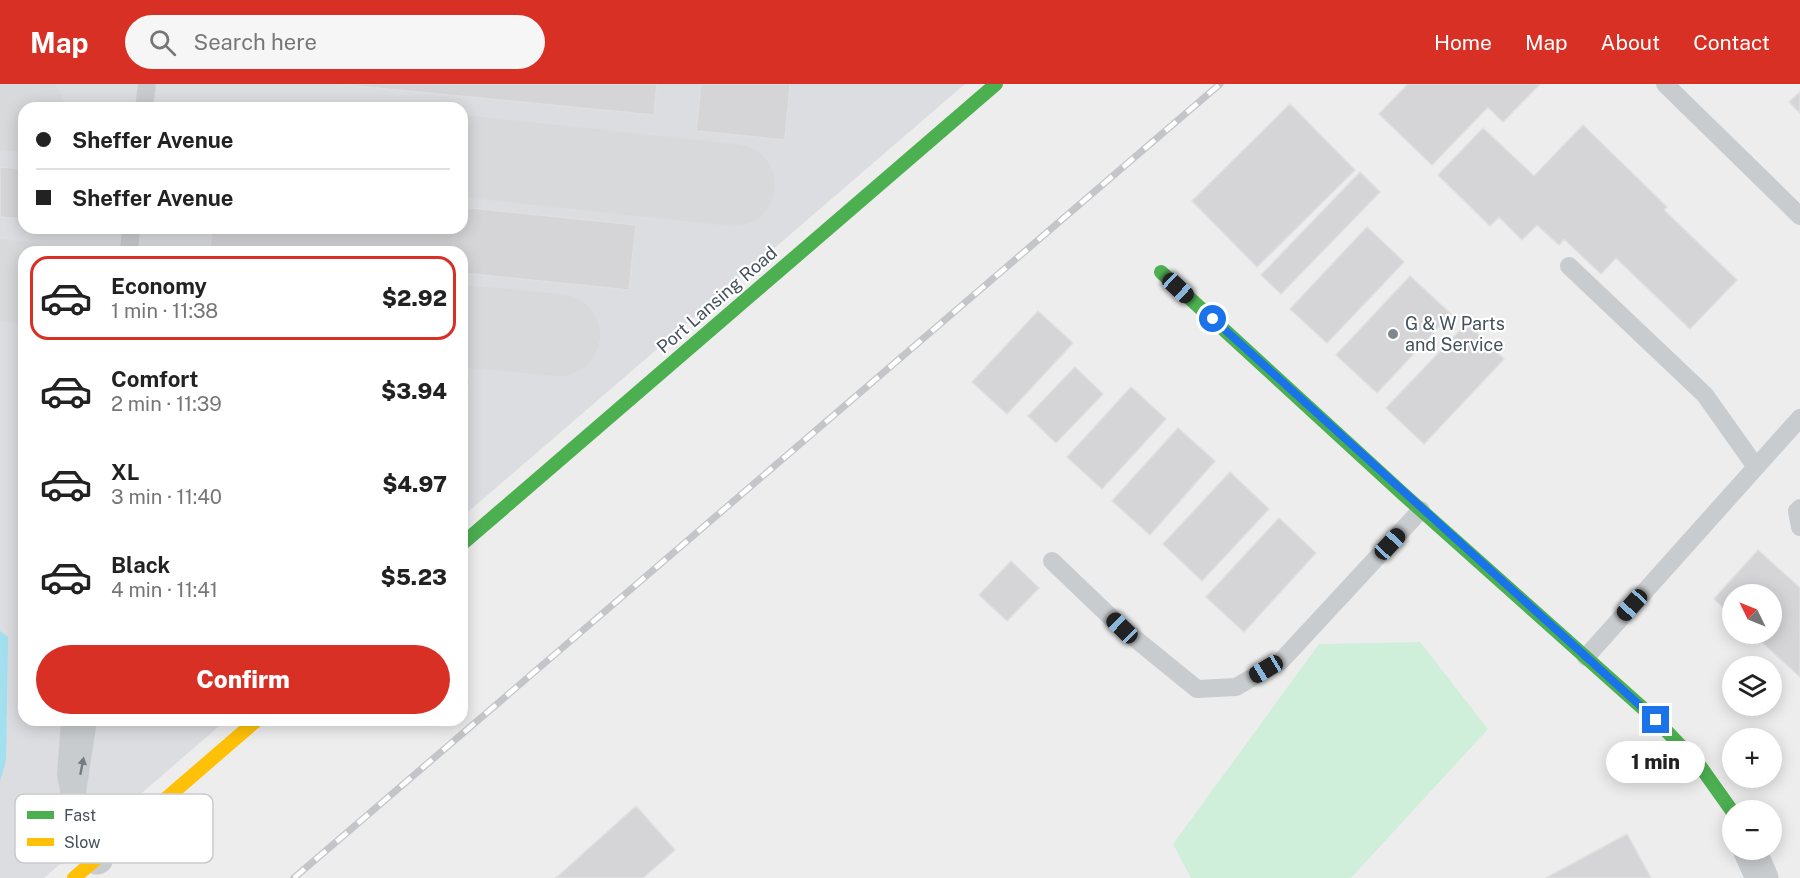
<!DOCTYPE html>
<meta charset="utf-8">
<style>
:root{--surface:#fff;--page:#f6f6f6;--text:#222;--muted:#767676;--line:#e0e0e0;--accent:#d93025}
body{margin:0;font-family:"Public Sans",sans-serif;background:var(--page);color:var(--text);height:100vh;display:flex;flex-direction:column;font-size:22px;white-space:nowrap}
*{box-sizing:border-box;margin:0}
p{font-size:20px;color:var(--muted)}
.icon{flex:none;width:33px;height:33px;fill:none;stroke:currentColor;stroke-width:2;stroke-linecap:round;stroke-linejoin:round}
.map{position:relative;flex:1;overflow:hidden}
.side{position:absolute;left:18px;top:162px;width:450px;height:480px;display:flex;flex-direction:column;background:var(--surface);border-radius:18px;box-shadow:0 3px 15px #0003}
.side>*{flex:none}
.hud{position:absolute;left:18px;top:18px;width:450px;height:132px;border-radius:18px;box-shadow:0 3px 15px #0003;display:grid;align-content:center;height:132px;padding:0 18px;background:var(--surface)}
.needle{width:39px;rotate:313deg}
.fabs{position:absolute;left:1722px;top:500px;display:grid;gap:12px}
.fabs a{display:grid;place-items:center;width:60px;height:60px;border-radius:50%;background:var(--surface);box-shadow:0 3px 15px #0003;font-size:30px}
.end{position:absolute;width:27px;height:27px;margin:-14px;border:8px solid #1a73e8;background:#fff;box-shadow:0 0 0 3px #fff}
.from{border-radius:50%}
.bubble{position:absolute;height:42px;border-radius:21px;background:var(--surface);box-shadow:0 3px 15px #0003;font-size:20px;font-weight:800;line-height:42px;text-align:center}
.car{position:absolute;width:18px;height:36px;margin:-18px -9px;border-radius:8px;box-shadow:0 0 4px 2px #0007;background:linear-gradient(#222 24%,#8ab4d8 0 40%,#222 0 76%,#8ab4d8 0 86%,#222 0)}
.hud b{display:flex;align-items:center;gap:21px;height:57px;font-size:22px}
.hud b+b{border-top:2px solid var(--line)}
.hud i{width:15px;height:15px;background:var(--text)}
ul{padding:10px 0 0;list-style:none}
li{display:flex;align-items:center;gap:18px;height:84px;margin:0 12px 9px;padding:0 6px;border:3px solid transparent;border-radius:18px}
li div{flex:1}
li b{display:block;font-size:22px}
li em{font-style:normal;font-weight:800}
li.selected{border-color:var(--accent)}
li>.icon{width:54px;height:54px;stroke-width:1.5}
.cta{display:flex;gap:12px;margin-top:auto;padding:12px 18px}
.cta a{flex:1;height:69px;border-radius:36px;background:var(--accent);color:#fff;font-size:24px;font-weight:800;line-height:69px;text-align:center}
header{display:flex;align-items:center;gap:36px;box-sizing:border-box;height:84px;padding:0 30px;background:var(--accent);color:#fff}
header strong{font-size:28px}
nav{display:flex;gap:33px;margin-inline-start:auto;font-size:21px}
.search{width:420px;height:54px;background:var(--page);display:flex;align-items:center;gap:15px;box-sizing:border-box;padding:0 21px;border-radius:33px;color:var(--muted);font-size:22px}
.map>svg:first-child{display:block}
.airport{fill:#dbdde0;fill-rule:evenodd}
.green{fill:#cfefdb}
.water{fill:#a2e0f0}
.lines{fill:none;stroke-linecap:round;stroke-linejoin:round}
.taxiway{stroke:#d8d9da;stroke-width:82}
.building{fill:#d5d5d7;stroke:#dfdfe0;stroke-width:1.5}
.lane{stroke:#c9cccf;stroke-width:18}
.street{stroke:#c9cccf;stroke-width:33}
.fast{stroke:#4caf50;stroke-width:14}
.slow{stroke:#ffc107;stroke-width:14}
.rail-casing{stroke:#c3c5c8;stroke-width:7}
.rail{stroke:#fff;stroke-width:4.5;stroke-dasharray:14;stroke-linecap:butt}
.oneway{fill:#737b84}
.route{stroke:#1a73e8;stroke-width:8}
.poi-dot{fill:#80878e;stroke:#fff;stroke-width:2}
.labels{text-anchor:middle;stroke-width:4.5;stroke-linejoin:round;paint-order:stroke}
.street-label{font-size:18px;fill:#44505b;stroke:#fff}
.poi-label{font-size:18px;fill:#44505b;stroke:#fff;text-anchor:start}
.key{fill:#fff;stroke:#c7cace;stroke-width:1.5}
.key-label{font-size:16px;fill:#44505b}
</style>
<header>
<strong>Map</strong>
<div class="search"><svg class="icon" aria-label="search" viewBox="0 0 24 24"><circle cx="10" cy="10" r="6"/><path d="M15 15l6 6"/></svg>Search here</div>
<nav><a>Home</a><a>Map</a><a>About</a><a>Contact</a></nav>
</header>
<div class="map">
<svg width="1800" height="794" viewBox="0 0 1800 794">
<rect width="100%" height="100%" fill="#eeeded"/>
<!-- airport -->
<path class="airport" d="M 0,0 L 965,0 L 462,433 L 462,168 L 24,168 L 24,636 L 226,636 L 44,794 L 0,794 ZM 24,24 L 462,24 L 462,144 L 24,144 Z"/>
<!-- green -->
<path class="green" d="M 1420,558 L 1488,645 L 1351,794 L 1191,794 L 1173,760 L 1319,560 Z"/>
<!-- water -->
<path class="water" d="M 0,547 L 8,553 L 6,677 L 0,697 Z"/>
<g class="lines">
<!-- taxiway -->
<path class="taxiway" d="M 0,25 L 24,27
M 462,72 L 734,101
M 0,196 L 24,199
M 462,242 L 559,251"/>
</g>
<!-- building -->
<path class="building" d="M 336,0 L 657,0 L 654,31 Z
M 701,0 L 790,0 L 785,56 L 696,47 Z
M 1408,0 L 1540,0 L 1503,38 L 1488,23 L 1432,81 L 1379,30 Z
M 1800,8 L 1800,29 L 1789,18 Z
M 1290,20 L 1355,86 L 1257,183 L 1192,117 Z
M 1583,41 L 1667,123 L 1664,126 L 1737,196 L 1690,245 L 1616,174 L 1601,190 L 1564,155 L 1559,161 L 1537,141 L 1522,156 L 1499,133 L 1490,142 L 1438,91 L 1483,44 L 1534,92 Z
M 0,83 L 24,85 L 24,135 L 0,133 Z
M 1360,88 L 1380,108 L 1281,210 L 1261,191 Z
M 462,123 L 636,141 L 629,206 L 462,189 L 462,168 L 251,168 L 210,164 L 212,144 L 462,144 Z
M 1367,143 L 1404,178 L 1327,259 L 1290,225 Z
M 1410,192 L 1451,230 L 1377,309 L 1336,271 Z
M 1038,227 L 1073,259 L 1007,330 L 972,298 Z
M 1467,239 L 1504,275 L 1424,360 L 1386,324 Z
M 1075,283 L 1103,310 L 1056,359 L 1028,332 Z
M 462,293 L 470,294 L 464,360 L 462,360 Z
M 1131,303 L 1166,335 L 1102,405 L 1067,373 Z
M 1178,344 L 1215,377 L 1150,451 L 1112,417 Z
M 1230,388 L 1269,425 L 1202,497 L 1163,460 Z
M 1279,434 L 1316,469 L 1244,548 L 1206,513 Z
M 1758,466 L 1800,504 L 1800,593 L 1752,549 L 1772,549 L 1772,510 L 1732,510 L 1732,532 L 1714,515 Z
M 1011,477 L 1039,504 L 1007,537 L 979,511 Z
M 636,722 L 675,766 L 643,794 L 556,794 Z
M 1627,750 L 1651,794 L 1546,794 Z"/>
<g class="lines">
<!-- lane -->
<path class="lane" d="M 1665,0 L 1800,132
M 144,24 L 147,0
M 129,168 L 131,144
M 1569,182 L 1705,311 L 1756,383
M 1800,424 L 1797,427 L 1800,443
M 1052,477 L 1122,544 L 1197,605 L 1236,603 L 1281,577 L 1421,426
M 1586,573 L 1800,334
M 70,636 L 66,691 L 72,721
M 74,728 L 88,636"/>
<!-- street -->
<path class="street" d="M 74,728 L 81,750 L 97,774
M 1749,765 L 1762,794"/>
<!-- fast -->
<path class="fast" d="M 1161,188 L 1403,410 L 1656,636 L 1700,682 L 1732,727
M 462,460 L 996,0"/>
<!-- slow -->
<path class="slow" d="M 74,794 L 257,636"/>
<defs>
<path id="rail" d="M 294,794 L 1220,0"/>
</defs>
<!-- rail casing -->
<use href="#rail" class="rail-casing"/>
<!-- rail -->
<use href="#rail" class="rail"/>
</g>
<!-- one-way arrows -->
<defs><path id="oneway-solid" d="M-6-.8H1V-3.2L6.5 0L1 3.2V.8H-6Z" transform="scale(1.5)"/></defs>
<use class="oneway" href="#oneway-solid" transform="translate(82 682) rotate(-79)"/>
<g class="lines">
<!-- route -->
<path class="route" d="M 1213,235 L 1656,636"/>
</g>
<!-- markers -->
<circle class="poi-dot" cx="1393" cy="250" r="6"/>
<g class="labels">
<!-- street labels -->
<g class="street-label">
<text transform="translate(717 216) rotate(-41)" y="6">Port Lansing Road</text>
</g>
<!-- poi labels -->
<g class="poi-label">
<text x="1405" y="246">G &amp; W Parts<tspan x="1405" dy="21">and Service</tspan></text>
</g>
</g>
<!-- legend -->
<rect x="15" y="710" width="198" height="69" rx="9" class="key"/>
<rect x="27" y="727" width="27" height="8" fill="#4caf50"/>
<rect x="27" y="754" width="27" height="8" fill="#ffc107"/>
<g class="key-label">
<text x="64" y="737">Fast</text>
<text x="64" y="764">Slow</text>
</g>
</svg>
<div class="fabs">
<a><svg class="needle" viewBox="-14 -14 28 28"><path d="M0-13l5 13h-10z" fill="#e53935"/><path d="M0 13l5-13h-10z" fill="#767676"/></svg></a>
<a><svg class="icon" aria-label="layers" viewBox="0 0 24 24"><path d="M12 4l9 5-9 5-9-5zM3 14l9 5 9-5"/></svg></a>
<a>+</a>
<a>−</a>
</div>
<i class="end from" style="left:1213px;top:235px"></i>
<i class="end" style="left:1656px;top:636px"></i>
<div class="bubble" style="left:1606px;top:657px;width:99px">1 min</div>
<i class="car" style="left:1178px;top:204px;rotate:133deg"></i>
<i class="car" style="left:1390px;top:460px;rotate:43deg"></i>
<i class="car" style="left:1632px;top:521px;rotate:222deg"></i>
<i class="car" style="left:1122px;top:544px;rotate:314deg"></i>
<i class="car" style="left:1266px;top:585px;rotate:239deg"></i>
<div class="hud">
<b><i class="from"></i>Sheffer Avenue</b>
<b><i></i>Sheffer Avenue</b>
</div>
<section class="side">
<ul>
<li class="selected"><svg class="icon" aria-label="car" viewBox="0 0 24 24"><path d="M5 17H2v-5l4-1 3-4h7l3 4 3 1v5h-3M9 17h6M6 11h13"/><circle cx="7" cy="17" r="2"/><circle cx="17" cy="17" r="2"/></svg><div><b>Economy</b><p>1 min · 11:38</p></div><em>$2.92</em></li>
<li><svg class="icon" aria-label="car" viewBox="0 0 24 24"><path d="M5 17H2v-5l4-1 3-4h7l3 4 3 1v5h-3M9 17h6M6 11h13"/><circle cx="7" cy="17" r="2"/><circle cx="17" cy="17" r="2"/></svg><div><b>Comfort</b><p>2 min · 11:39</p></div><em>$3.94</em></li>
<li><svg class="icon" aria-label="car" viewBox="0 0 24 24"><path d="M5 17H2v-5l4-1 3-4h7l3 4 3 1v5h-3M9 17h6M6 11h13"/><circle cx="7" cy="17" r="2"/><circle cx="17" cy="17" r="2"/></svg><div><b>XL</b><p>3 min · 11:40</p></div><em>$4.97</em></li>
<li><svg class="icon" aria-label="car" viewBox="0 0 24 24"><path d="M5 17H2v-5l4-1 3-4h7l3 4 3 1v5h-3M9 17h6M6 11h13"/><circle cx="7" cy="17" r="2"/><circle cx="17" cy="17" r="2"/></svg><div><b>Black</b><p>4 min · 11:41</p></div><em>$5.23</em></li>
</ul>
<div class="cta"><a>Confirm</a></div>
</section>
</div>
